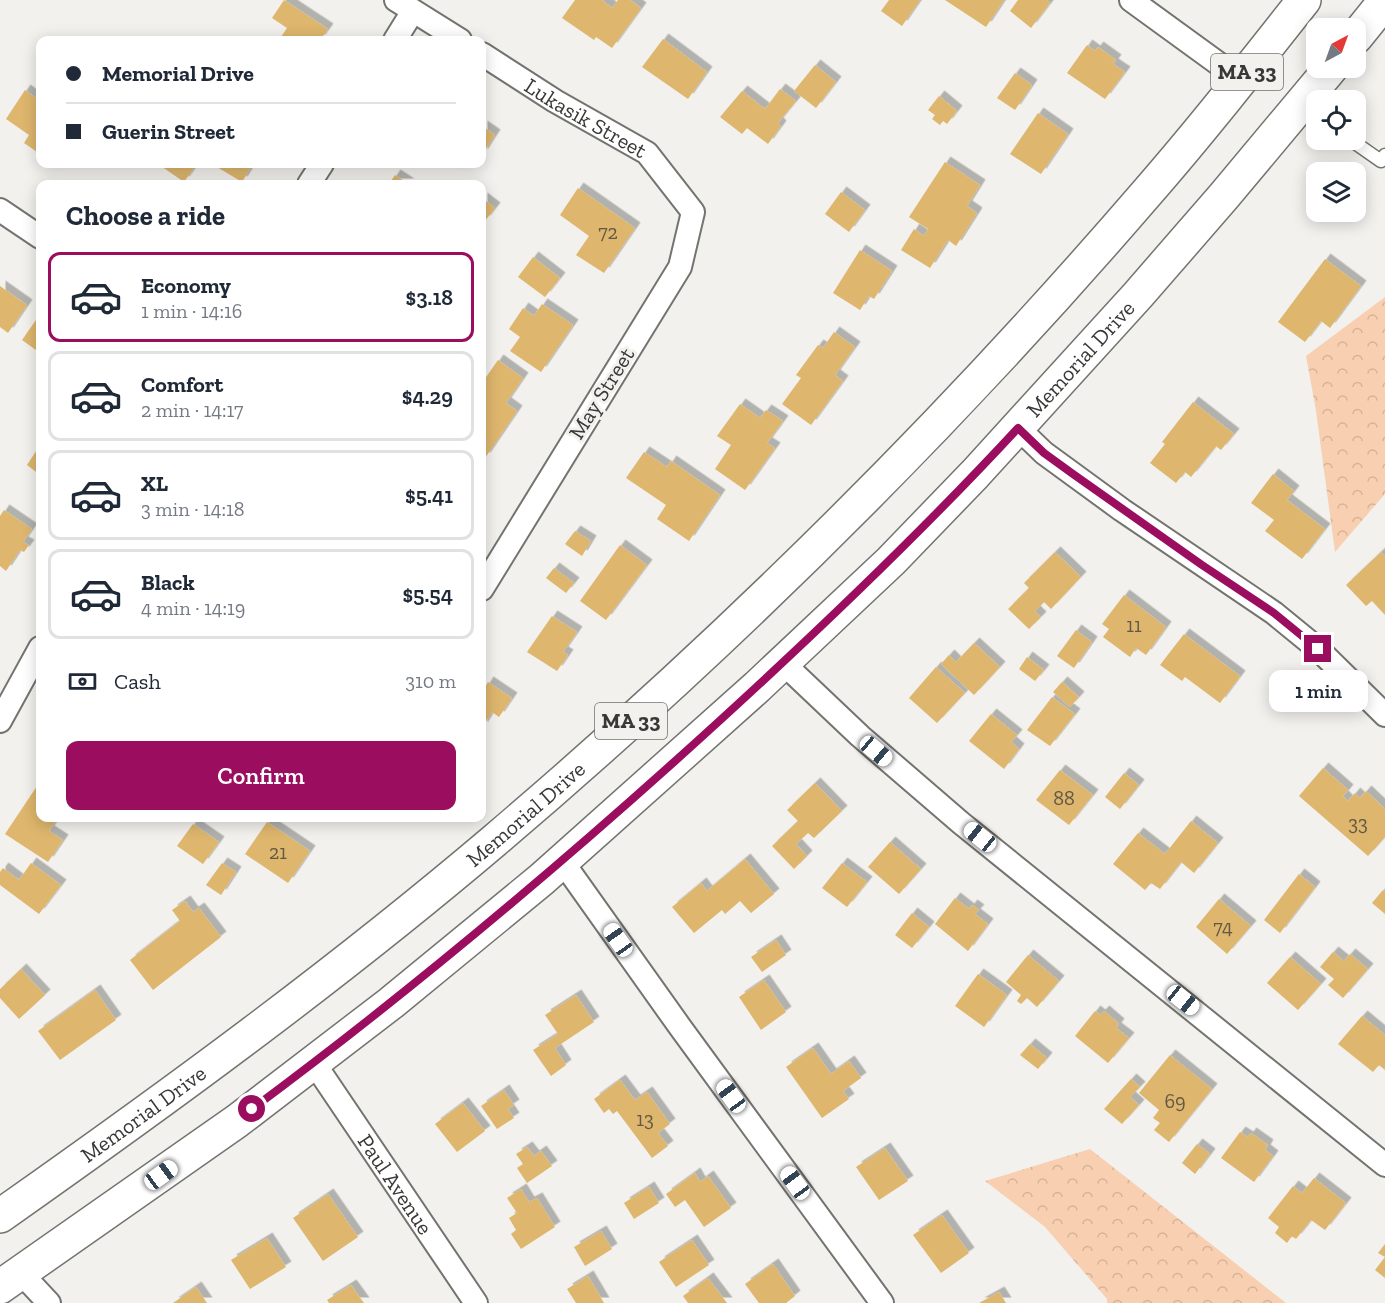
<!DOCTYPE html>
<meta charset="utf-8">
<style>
:root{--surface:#fff;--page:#f2f2f3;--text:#1f2937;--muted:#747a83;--line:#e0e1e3;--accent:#9b0e5f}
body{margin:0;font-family:"Zilla Slab",serif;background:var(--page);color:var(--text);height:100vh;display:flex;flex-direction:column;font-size:22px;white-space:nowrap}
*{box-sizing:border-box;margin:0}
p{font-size:20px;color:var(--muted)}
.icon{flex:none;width:33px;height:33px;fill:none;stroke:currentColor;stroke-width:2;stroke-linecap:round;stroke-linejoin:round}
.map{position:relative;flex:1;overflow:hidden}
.details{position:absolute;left:36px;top:180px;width:450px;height:642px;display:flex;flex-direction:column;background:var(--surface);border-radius:12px;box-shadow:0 3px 15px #0003}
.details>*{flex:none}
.banner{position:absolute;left:36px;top:36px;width:450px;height:132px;border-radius:12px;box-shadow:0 3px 15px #0003;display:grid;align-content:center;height:132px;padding:0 30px;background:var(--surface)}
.needle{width:39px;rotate:41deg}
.tools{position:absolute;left:1306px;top:18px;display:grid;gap:12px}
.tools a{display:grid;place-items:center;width:60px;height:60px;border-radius:12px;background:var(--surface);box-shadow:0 3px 15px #0003;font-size:30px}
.end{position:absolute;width:27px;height:27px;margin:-14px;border:8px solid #9b0e5f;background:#fff;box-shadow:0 0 0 3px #fff}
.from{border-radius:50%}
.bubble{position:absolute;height:42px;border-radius:12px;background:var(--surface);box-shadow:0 3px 15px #0003;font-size:20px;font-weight:600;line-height:42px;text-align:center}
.car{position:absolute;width:18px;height:36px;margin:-18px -9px;border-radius:8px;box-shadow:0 0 4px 2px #0007;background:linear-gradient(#fff 24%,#345 0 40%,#fff 0 76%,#345 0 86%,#fff 0)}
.banner b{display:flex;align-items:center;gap:21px;height:57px;font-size:22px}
.banner b+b{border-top:2px solid var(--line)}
.banner i{width:15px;height:15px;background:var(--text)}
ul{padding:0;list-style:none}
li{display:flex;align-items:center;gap:18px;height:90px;margin:0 12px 9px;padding:0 18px;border:3px solid var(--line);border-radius:12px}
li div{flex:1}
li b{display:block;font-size:22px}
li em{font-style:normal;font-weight:600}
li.active{border-color:var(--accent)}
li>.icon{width:54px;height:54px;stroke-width:1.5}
h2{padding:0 30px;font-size:27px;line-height:72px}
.pay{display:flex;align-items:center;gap:15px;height:66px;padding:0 30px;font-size:22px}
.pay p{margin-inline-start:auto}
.action{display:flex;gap:12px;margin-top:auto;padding:12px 30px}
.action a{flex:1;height:69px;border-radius:12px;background:var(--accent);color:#fff;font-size:24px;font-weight:600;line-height:69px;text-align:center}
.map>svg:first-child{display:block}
.forest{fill:url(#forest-crowns)}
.building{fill:#deb66d;filter:url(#shadow)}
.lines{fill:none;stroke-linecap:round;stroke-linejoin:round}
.service-casing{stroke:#74746f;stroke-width:15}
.minor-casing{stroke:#74746f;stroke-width:26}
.primary-casing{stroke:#74746f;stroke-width:36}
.service{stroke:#fff;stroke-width:12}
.minor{stroke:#fff;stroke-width:22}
.primary{stroke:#fff;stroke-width:33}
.route{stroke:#9b0e5f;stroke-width:8}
.labels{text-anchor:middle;stroke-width:6;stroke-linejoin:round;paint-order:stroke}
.number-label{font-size:20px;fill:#625844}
.shield{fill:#f2f1ed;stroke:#70706d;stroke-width:1.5}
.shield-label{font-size:21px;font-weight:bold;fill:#383836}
.street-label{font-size:22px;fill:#383836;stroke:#f2f1ed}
</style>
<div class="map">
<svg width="1385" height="1303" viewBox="0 0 1385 1303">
<defs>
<pattern id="forest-crowns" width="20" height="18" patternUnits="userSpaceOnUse" patternTransform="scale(1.5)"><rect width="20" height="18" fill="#f8d0b1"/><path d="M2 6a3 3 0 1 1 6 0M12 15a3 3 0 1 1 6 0" fill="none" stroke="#d5b399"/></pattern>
<filter id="shadow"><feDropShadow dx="5.5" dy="-5.5" stdDeviation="0" flood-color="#0004"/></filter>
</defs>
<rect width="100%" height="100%" fill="#f2f1ed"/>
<!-- forest -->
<path class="forest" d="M 1385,297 L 1385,494 L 1335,552 L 1316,411 L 1306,356 Z
M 1090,1149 L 1286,1303 L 1107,1303 L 1107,1299 L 1045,1227 L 985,1181 Z"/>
<!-- building -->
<path class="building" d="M 284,0 L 328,29 L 320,40 L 279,40 L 287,28 L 272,18 Z
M 575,0 L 602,0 L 612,8 L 618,0 L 630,0 L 641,8 L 612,48 L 596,37 L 594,40 L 562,18 Z
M 889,0 L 920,0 L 902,26 L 881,11 Z
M 945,0 L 1004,0 L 986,27 Z
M 1018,0 L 1047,0 L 1050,3 L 1031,28 L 1010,11 Z
M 663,39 L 707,72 L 688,99 L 642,67 Z
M 1087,45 L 1095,51 L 1098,47 L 1116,60 L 1113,64 L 1125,72 L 1105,99 L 1067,73 Z
M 815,65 L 836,82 L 816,108 L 794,91 Z
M 1015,73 L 1032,85 L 1015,110 L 997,98 Z
M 780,89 L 796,101 L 778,123 L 781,126 L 768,144 L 747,128 L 742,134 L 720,117 L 742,91 L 765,109 Z
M 25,90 L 40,101 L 40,154 L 24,143 L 29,135 L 6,119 Z
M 939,96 L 957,111 L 947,124 L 943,121 L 940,125 L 932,119 L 935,115 L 928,110 Z
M 1038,113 L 1068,134 L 1041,174 L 1010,154 Z
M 482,126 L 495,135 L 482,155 Z
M 945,162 L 980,185 L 967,206 L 977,213 L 956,246 L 948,240 L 930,268 L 901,250 L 914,229 L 924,236 L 928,229 L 909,217 Z
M 158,164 L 187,164 L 194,168 L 184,182 Z
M 212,164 L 253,164 L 242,182 Z
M 395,175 L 409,184 L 389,184 Z
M 578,188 L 635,228 L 604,273 L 576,255 L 589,236 L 560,215 Z
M 841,192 L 865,210 L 849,232 L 825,214 Z
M 482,198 L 495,208 L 485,221 L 482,218 Z
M 860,250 L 892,271 L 874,299 L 869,296 L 860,310 L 833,293 Z
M 533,257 L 560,278 L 545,297 L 518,277 Z
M 1325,259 L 1361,286 L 1330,328 L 1321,321 L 1305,342 L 1278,322 Z
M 0,286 L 27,305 L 8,333 L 0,327 Z
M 542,304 L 573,325 L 541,372 L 510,351 L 520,337 L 509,329 L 523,308 L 534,316 Z
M 38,317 L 40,319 L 40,353 L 22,340 Z
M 834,332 L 855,347 L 835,375 L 843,381 L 811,425 L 782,404 L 801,378 L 796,375 L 818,345 L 823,348 Z
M 498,360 L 523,378 L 506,403 L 517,411 L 485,458 L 482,456 L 482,383 Z
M 1193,402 L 1234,434 L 1221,450 L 1216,446 L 1191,477 L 1185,472 L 1176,483 L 1150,463 L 1165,444 L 1162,442 Z
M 740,404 L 760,418 L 766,410 L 783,421 L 767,443 L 775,448 L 745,490 L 715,469 L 731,445 L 717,436 Z
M 40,445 L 40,475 L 27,465 Z
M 644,452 L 667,467 L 671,461 L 720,495 L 689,541 L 657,519 L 666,505 L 626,478 Z
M 1273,474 L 1294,491 L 1287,500 L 1325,529 L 1302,559 L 1265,531 L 1274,520 L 1251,503 Z
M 4,510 L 32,529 L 23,542 L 29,545 L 24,552 L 20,550 L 6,571 L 0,566 L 0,516 Z
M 575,531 L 591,541 L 582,556 L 565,544 Z
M 620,545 L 647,565 L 606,620 L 580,601 Z
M 1055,552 L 1081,577 L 1051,609 L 1044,602 L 1035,611 L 1041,617 L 1029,629 L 1008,609 L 1029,588 L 1024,583 Z
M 1381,552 L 1385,556 L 1385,615 L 1372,601 L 1366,606 L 1346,585 Z
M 554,568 L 574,583 L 566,593 L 546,578 Z
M 1124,595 L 1166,627 L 1146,655 L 1136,648 L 1130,657 L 1103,637 L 1109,629 L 1102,624 Z
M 552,616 L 577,632 L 563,652 L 568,655 L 557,671 L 527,652 Z
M 1076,630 L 1092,642 L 1074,668 L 1057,656 Z
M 1184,634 L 1240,676 L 1220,703 L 1185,677 L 1182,681 L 1160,665 Z
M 974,643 L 1000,667 L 974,695 L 941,664 L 949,655 L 956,662 Z
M 1027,657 L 1044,670 L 1035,681 L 1019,669 Z
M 936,667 L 965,693 L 937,723 L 909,698 Z
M 488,682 L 512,698 L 499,717 L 492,712 L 482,728 L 482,692 Z
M 1062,682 L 1079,697 L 1070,707 L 1053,692 Z
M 1052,697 L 1075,714 L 1050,746 L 1027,730 Z
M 991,714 L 1017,735 L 1011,742 L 1019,749 L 1004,769 L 969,741 Z
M 1323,768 L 1348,790 L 1343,796 L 1348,801 L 1355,793 L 1360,798 L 1366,791 L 1385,809 L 1385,837 L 1368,856 L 1299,796 Z
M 1060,770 L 1093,795 L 1069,825 L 1036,800 Z
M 1124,773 L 1139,785 L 1120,809 L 1105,797 Z
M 815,783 L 842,811 L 814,838 L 808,833 L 796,844 L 807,856 L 794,869 L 772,846 L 798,821 L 787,810 Z
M 37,786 L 40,788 L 40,818 L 58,818 L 49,831 L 63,840 L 48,862 L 5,834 Z
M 1191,821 L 1218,843 L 1194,873 L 1181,862 L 1160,889 L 1151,883 L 1145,890 L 1113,864 L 1138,833 L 1165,854 Z
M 267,822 L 310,851 L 288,883 L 245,854 Z
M 193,824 L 219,842 L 203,864 L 177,846 Z
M 890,842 L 921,869 L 899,894 L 868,867 Z
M 745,859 L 774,894 L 751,913 L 740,901 L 725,914 L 722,910 L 694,933 L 672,907 L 701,883 L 707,891 Z
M 31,863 L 61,885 L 39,914 L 0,885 L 0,872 L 3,868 L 19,880 Z
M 222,863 L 236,872 L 221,895 L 206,885 Z
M 842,863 L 867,882 L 847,907 L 822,888 Z
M 1299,874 L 1315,887 L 1280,933 L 1264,920 Z
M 1383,890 L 1385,892 L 1385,914 L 1372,903 Z
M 955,898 L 969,909 L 972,905 L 979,910 L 975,914 L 988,924 L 968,951 L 935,924 Z
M 1219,899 L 1251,926 L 1227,954 L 1196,927 Z
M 185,901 L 193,912 L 199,908 L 221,937 L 153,990 L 130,960 L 180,921 L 172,910 Z
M 912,913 L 929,927 L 912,948 L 895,935 Z
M 776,940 L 786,955 L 762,972 L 751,957 Z
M 1333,952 L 1344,961 L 1350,954 L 1368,969 L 1343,998 L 1328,985 L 1334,979 L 1320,967 Z
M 1028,955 L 1059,981 L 1037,1007 L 1027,998 L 1021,1004 L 1017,1001 L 1021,995 L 1006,982 Z
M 1290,957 L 1321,984 L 1298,1010 L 1267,983 Z
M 21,969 L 45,995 L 19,1019 L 0,998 L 0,989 Z
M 978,974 L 1007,995 L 984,1027 L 955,1006 Z
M 764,980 L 786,1012 L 761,1030 L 739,997 Z
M 95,990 L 116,1020 L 60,1060 L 38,1031 Z
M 576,995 L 594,1022 L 555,1048 L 566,1065 L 551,1076 L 533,1050 L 558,1034 L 545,1015 Z
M 1095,1011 L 1100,1015 L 1104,1011 L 1119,1024 L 1116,1028 L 1129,1038 L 1108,1063 L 1075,1036 Z
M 1362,1016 L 1385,1035 L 1385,1070 L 1379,1065 L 1373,1072 L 1338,1044 Z
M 1030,1044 L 1047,1058 L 1038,1069 L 1020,1055 Z
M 813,1048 L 831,1074 L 849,1061 L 861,1078 L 843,1091 L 849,1099 L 822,1118 L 786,1067 Z
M 1170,1055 L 1212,1089 L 1169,1142 L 1154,1130 L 1160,1123 L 1153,1118 L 1159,1110 L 1139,1093 Z
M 1131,1079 L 1140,1087 L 1130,1097 L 1139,1105 L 1122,1124 L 1104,1109 Z
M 620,1080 L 635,1100 L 647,1092 L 670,1124 L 658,1133 L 668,1146 L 652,1158 L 617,1111 L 613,1114 L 609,1109 L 604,1113 L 594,1099 Z
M 504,1090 L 514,1105 L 508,1109 L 514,1118 L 497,1129 L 481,1106 Z
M 463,1103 L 485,1131 L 457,1152 L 435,1124 Z
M 1240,1132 L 1248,1137 L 1251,1133 L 1268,1145 L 1265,1150 L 1273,1156 L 1254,1182 L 1221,1158 Z
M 1197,1144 L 1210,1154 L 1195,1174 L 1182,1163 Z
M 527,1147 L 534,1156 L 541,1151 L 552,1166 L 527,1183 L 517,1168 L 523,1164 L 516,1154 Z
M 885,1148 L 908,1181 L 879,1200 L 856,1167 Z
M 695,1173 L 700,1182 L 708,1176 L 731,1208 L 704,1227 L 685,1200 L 675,1207 L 666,1194 Z
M 1314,1178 L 1346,1203 L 1325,1230 L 1311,1220 L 1296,1239 L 1292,1236 L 1287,1243 L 1275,1233 L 1279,1227 L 1268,1218 L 1293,1186 L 1302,1193 Z
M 649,1187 L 659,1203 L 634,1219 L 624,1203 Z
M 521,1189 L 529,1202 L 537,1198 L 555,1227 L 521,1249 L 511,1234 L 516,1230 L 509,1218 L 517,1213 L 507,1198 Z
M 328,1194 L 358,1237 L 323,1261 L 293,1218 Z
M 942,1215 L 969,1253 L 941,1273 L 913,1235 Z
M 601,1231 L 612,1249 L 585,1266 L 574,1247 Z
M 267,1238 L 286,1267 L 250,1289 L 231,1260 Z
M 692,1240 L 709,1265 L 676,1287 L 659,1262 Z
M 1385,1244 L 1385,1278 L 1375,1270 L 1385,1257 L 1378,1253 Z
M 773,1264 L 795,1296 L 786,1303 L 759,1303 L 745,1284 Z
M 588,1276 L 604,1303 L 576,1303 L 567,1289 Z
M 708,1278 L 727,1303 L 688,1303 L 683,1296 Z
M 351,1285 L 364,1303 L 329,1303 L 327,1300 Z
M 196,1287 L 207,1303 L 173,1303 Z
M 999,1292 L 1006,1303 L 979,1303 Z"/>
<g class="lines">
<defs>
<path id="service" d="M 1351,140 L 1381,161 L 1385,155"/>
<g id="minor">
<path d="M 396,0 L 460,40"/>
<path d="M 1131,0 L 1241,80"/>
<path d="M 395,40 L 413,11"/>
<path id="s1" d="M 482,54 L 555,101 L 647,153 L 693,212 L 680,267 L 482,589"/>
<path d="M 309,184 L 322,164"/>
<path d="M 0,210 L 40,237"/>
<path d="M 1018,428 L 1044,453 L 1122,510 L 1274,613 L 1318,649 L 1385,715"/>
<path d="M 783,663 L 860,736 L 961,823 L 1385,1165"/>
<path d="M 0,721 L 40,648"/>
<path d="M 562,861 L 680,1027 L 882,1303"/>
<path id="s2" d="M 314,1063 L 476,1303"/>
<path d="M 21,1273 L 49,1303"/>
</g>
<g id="primary">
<path d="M 1356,37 L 1385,1"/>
<path id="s3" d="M 0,1216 C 169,1097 336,975 494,841 C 727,643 945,427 1145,195 C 1200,132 1252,66 1304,0"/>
<path id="s4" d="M 0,1287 L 237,1121 L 391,1003 L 542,879 L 757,687 L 891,561 L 975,474 L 1138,295 L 1224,196 L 1331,68"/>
</g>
</defs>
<!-- service casing -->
<use href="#service" class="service-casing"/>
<!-- minor casing -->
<use href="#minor" class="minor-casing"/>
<!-- primary casing -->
<use href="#primary" class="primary-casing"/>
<!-- service -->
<use href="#service" class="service"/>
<!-- minor -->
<use href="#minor" class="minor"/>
<!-- primary -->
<use href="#primary" class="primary"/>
</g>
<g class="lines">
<!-- route -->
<path class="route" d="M 252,1109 C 399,1000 538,884 674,762 C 793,655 909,546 1018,428 L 1044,453 L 1073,474 L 1202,565 L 1274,613 L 1318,649"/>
</g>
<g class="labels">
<!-- number labels -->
<g class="number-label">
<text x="608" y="239">72</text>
<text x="1134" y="632">11</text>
<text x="1064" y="805">88</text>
<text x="1358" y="830">33</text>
<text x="278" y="859">21</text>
<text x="1223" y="934">74</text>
<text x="1175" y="1108">69</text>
<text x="645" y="1126">13</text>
</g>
<!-- shield labels -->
<g class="shield">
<rect x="1211" y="54" width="72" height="36" rx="4.5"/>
<rect x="595" y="703" width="72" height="36" rx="4.5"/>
</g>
<g class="shield-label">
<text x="1247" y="79">MA 33</text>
<text x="631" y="728">MA 33</text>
</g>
<!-- street labels -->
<g class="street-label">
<text dy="8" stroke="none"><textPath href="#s1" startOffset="122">Lukasik Street</textPath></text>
<text dy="8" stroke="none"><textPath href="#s4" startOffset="1428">Memorial Drive</textPath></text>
<text transform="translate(601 393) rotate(-58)" y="8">May Street</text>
<text dy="8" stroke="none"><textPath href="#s3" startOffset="662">Memorial Drive</textPath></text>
<text dy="8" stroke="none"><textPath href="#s3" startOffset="176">Memorial Drive</textPath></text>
<text dy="8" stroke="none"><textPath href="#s2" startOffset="146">Paul Avenue</textPath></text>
</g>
</g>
</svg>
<div class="tools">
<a><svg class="needle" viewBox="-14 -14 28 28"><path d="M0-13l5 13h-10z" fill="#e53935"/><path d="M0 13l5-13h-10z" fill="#747a83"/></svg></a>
<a><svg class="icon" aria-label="locate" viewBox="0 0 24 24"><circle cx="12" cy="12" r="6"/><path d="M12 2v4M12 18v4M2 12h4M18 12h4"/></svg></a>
<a><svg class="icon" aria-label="layers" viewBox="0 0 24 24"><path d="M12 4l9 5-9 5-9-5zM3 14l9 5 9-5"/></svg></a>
</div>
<i class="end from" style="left:252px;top:1109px"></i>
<i class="end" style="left:1318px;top:649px"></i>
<div class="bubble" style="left:1269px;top:670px;width:99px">1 min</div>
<i class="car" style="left:876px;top:751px;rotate:130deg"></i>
<i class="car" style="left:980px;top:837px;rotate:309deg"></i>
<i class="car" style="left:618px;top:940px;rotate:325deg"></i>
<i class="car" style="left:1183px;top:1000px;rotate:129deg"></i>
<i class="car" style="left:731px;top:1096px;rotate:324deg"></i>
<i class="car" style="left:161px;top:1175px;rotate:54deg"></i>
<i class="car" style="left:795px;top:1183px;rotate:324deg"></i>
<div class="banner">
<b><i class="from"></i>Memorial Drive</b>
<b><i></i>Guerin Street</b>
</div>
<section class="details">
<h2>Choose a ride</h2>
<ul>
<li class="active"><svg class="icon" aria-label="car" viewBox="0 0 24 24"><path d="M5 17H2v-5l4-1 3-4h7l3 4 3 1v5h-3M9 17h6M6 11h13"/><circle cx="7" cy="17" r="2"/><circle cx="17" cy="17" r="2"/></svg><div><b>Economy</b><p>1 min · 14:16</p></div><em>$3.18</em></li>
<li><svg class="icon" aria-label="car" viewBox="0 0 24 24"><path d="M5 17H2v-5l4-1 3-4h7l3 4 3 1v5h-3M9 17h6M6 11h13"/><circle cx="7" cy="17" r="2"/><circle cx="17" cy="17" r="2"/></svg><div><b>Comfort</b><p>2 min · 14:17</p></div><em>$4.29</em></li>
<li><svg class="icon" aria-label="car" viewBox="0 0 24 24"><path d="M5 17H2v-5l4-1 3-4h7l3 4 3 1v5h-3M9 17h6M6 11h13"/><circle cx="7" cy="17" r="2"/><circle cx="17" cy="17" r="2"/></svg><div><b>XL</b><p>3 min · 14:18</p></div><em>$5.41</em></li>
<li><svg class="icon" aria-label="car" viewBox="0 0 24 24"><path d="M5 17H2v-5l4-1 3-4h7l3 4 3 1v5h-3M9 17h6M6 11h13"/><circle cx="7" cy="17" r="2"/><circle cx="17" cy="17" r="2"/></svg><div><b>Black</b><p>4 min · 14:19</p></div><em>$5.54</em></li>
</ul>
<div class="pay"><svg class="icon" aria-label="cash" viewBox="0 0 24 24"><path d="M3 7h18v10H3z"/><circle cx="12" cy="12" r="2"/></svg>Cash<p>310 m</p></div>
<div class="action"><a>Confirm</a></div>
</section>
</div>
